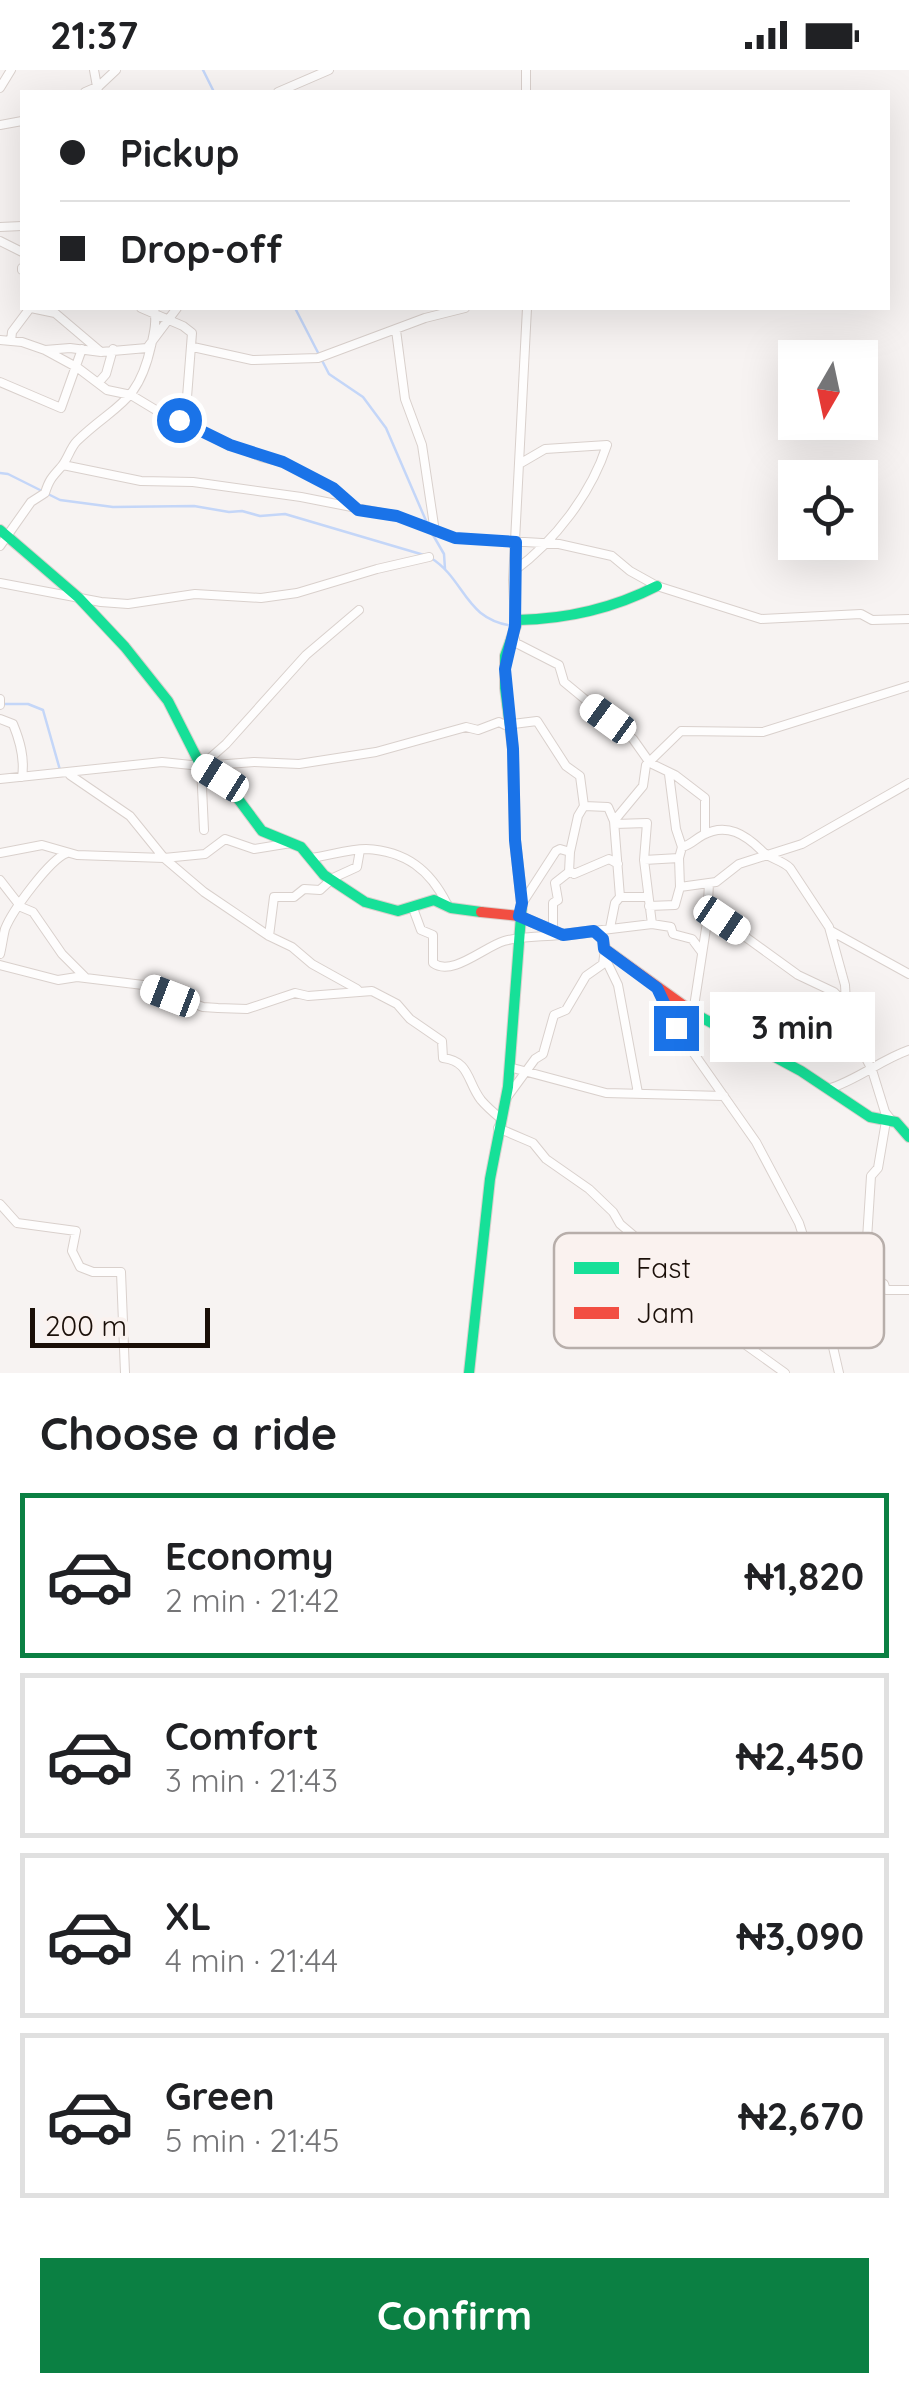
<!DOCTYPE html>
<meta charset="utf-8">
<style>
:root{--surface:#fff;--page:#f2f2f2;--text:#202124;--muted:#757577;--line:#e0e0e0;--accent:#0b8043}
body{margin:0;font-family:Quicksand,sans-serif;background:var(--page);color:var(--text);height:100vh;display:flex;flex-direction:column;font-size:38px;white-space:nowrap}
*{box-sizing:border-box;margin:0}
p{font-size:32px;color:var(--muted)}
.icon{flex:none;width:55px;height:55px;fill:none;stroke:currentColor;stroke-width:2;stroke-linecap:round;stroke-linejoin:round}
.map{position:relative;height:1303px;overflow:hidden}
.drawer{display:flex;flex-direction:column;background:var(--surface);flex:1}
.drawer>*{flex:none}
.top-card{position:absolute;left:20px;top:20px;width:870px;height:220px;border-radius:0px;box-shadow:0 10px 40px #0002;display:grid;align-content:center;height:220px;padding:0 40px;background:var(--surface)}
.needle{width:65px;rotate:189deg}
.buttons{position:absolute;left:778px;top:270px;display:grid;gap:20px}
.buttons a{display:grid;place-items:center;width:100px;height:100px;border-radius:0px;background:var(--surface);box-shadow:0 10px 40px #0002;font-size:50px}
.scale{position:absolute;left:30px;bottom:25px;width:180px;box-sizing:border-box;padding-left:10px;border:5px solid #1a0f08;border-top:0;font-size:28px;line-height:35px;white-space:nowrap;color:#1a0f08;-webkit-text-stroke:8px #faf2ef;paint-order:stroke}
.end{position:absolute;width:45px;height:45px;margin:-22px;border:12px solid #1a73e8;background:#fff;box-shadow:0 0 0 5px #fff}
.from{border-radius:50%}
.bubble{position:absolute;height:70px;border-radius:0px;background:var(--surface);box-shadow:0 10px 40px #0002;font-size:32px;font-weight:800;line-height:70px;text-align:center}
.car{position:absolute;width:30px;height:60px;margin:-30px -15px;border-radius:12px;box-shadow:0 0 8px 2px #0007;background:linear-gradient(#fff 24%,#345 0 40%,#fff 0 76%,#345 0 86%,#fff 0)}
.top-card b{display:flex;align-items:center;gap:35px;height:95px;font-size:38px}
.top-card b+b{border-top:2px solid var(--line)}
.top-card i{width:25px;height:25px;background:var(--text)}
ul{padding:0;list-style:none}
li{display:flex;align-items:center;gap:30px;height:165px;margin:0 20px 15px;padding:0 20px;border:5px solid var(--line);border-radius:0px}
li div{flex:1}
li b{display:block;font-size:38px}
li em{font-style:normal;font-weight:800}
li.active{border-color:var(--accent)}
li>.icon{width:90px;height:90px;stroke-width:1.5}
h2{padding:0 40px;font-size:45px;line-height:120px}
.action{display:flex;gap:20px;margin-top:auto;padding:20px 40px}
.action a{flex:1;height:115px;border-radius:0px;background:var(--accent);color:#fff;font-size:40px;font-weight:800;line-height:115px;text-align:center}
.status{display:flex;justify-content:space-between;align-items:center;height:70px;padding:0 50px;background:var(--surface);direction:ltr}
.status svg{height:28px;fill:currentColor}
.map>svg:first-child{display:block}
.lines{fill:none;stroke-linecap:round;stroke-linejoin:round}
.stream{stroke:#c4d6f8;stroke-width:2.5}
.street-casing{stroke:#d9d0cc;stroke-width:10}
.fast-casing{stroke:#d9d0cc;stroke-width:12}
.jam-casing{stroke:#d9d0cc;stroke-width:12}
.street{stroke:#fefdfd;stroke-width:8}
.fast{stroke:#16e098;stroke-width:10}
.jam{stroke:#f24e42;stroke-width:10}
.route{stroke:#1a73e8;stroke-width:12}
.key{fill:#faf2ef;stroke:#b7aeaa;stroke-width:2.5}
.key-label{font-size:28px;fill:#1a0f08}
</style>
<div class="status"><b>21:37</b><svg viewBox="0 0 49 12"><path d="M0 12V9h3v3zM5 12V6h3v6zM10 12V3h3v9zM15 12V0h3v12zM26 1h20v11H26zM47 4h2v5h-2z"/></svg></div>
<div class="map">
<svg width="909" height="1303" viewBox="0 0 909 1303">
<rect width="100%" height="100%" fill="#f7f3f2"/>
<g class="lines">
<!-- stream -->
<path class="stream" d="M 203,0 L 214,22
M 295,238 L 329,304 L 363,327 L 386,358 L 427,453
M 0,403 L 8,404 L 60,430 L 113,437 L 194,436 L 229,442 L 242,441 L 260,446 L 285,444 L 424,485
M 433,465 L 444,484 L 445,499
M 431,488 C 466,510 464,550 514,556
M 1,634 L 28,634 L 43,640 L 60,700"/>
<defs>
<path id="street" d="M 94,0 L 98,22
M 526,0 L 526,22
M 0,18 L 11,0
M 85,22 L 99,16 L 116,0
M 278,22 L 329,0
M 0,55 L 22,51
M 0,157 L 22,156
M 0,171 L 22,182
M 22,200 L 22,198
M 31,238 L 55,243 L 101,282
M 141,238 L 183,256 L 192,263 L 185,353
M 396,260 L 405,329 L 422,375 L 435,462
M 0,270 L 22,272 L 45,280 L 70,278 L 101,282 L 147,278 L 177,238
M 11,271 L 12,262 L 30,238
M 193,277 L 252,290 L 318,288 L 425,248 L 465,238
M 45,280 L 78,298 L 107,320 L 131,325 L 169,348 L 261,387 L 283,392 L 333,418 L 358,439
M 0,312 L 61,338 L 82,279
M 99,312 L 106,304 L 113,279
M 63,395 L 141,411 L 193,412 L 301,427 L 397,446 L 455,468 L 559,474 L 612,486 L 630,501 L 657,516 L 761,549 L 861,544 L 872,550 L 909,549
M 0,476 L 31,432 L 45,423 C 49,410 52,407 61,397 C 68,389 70,378 77,371 C 115,334 138,335 151,276 C 154,263 157,251 154,238
M 514,501 C 555,471 591,424 607,375 L 545,379 L 521,393
M 0,513 L 101,532 L 128,534 L 195,524 L 261,528 L 297,523 L 377,499 L 429,487
M 515,552 L 513,510 L 527,238
M 514,566 L 516,573 L 559,595 L 564,612 L 633,669 L 650,693 L 675,705 L 705,728 L 705,764
M 0,629 L 0,635
M 0,649 L 13,654 C 20,671 25,688 22,707
M 70,705 L 130,746 L 164,788 L 204,822 L 269,866 L 292,877 L 312,894 L 357,919
M 0,709 L 162,692 L 201,696 L 254,692 L 299,694 L 376,682 L 466,657 L 478,660 L 499,652 L 505,655 L 537,651 L 566,696 L 580,706 L 584,736 L 578,746 L 570,782 L 569,802 L 555,813 L 558,830 L 553,833 L 553,860
M 584,736 L 608,737 L 614,751
M 615,754 L 647,753 L 644,790 L 652,854
M 204,760 L 201,696 L 226,674 L 306,585 L 359,540
M 682,777 C 691,775 695,769 703,765 C 727,752 746,765 762,781 C 770,789 782,790 790,798 L 829,857 L 845,915 L 847,951 L 872,1000 L 885,1042 L 892,1051
M 0,783 L 42,775 L 77,785 L 164,788 L 205,784 L 225,769 L 254,779 L 291,773
M 310,788 C 328,786 348,779 366,779 C 406,781 430,800 447,834
M 644,790 L 679,788
M 570,801 L 574,804 L 609,789 L 618,794
M 0,810 L 21,837 L 33,842 L 62,884 L 85,907
M 680,817 L 716,812 L 739,794 L 802,774 L 909,713
M 620,827 L 648,827
M 523,832 L 556,781 L 560,779 L 570,782
M 649,836 L 675,835 L 680,817 L 679,788 L 682,777 L 676,759 L 669,704
M 409,837 L 414,841 L 421,860 L 433,865 L 433,893 C 452,907 484,877 504,871 C 522,866 542,867 560,865
M 707,852 L 722,850 L 798,905 L 834,922 L 844,932
M 610,858 L 615,833 L 620,827 L 614,751 L 643,716 L 646,695 L 681,661 L 763,662 L 909,616
M 594,861 L 652,854 L 671,857 L 673,864 L 692,869 L 701,881
M 831,861 L 909,904
M 269,866 L 274,827 L 294,827 L 304,819 L 320,820 L 333,808 L 357,797 L 360,780
M 0,884 C 2,876 3,867 5,859 C 12,841 50,789 67,783
M 605,888 L 618,915 L 638,1023
M 0,895 L 58,910 L 77,907 L 143,915 L 203,937 L 218,938 L 247,939 L 295,923 L 308,926 L 372,921 L 397,934 L 410,949 L 442,971 L 443,988 C 470,991 467,1012 481,1030 C 487,1037 494,1043 500,1048
M 658,919 L 676,958 L 756,1072 L 799,1153 L 818,1212 L 839,1303
M 693,943 L 707,852 L 709,813
M 509,997 L 606,1023 L 724,1026
M 828,1019 C 858,1010 880,990 909,980
M 505,1030 L 535,989 L 543,984 L 554,945 L 566,940 L 586,906 L 603,894 L 605,879
M 886,1051 L 878,1098 L 871,1106 L 867,1169 L 857,1170 L 859,1201 L 884,1214 L 886,1220 L 909,1220
M 498,1058 L 533,1073 L 546,1089 L 589,1119 L 613,1142 L 620,1154 L 666,1193 L 704,1245 L 785,1303
M 0,1134 L 17,1153 L 76,1161 L 72,1181 L 80,1197 L 93,1202 L 121,1202 L 125,1303"/>
<path id="fast" d="M 0,460 L 79,528 L 125,577 L 168,631 L 201,696 L 227,714 L 262,761 L 301,777 L 324,805 L 365,832 L 398,841 L 434,830 L 451,838 L 481,842
M 697,945 L 801,1001 L 870,1047 L 896,1052 L 909,1067
M 469,1303 L 490,1109 L 508,1017 L 522,833 L 515,770 L 513,679 L 505,618 L 505,586 L 518,550 C 568,549 612,539 657,516"/>
<path id="jam" d="M 481,842 L 519,846 L 563,865 L 594,861 L 603,869 L 605,879 L 697,945"/>
</defs>
<!-- street casing -->
<use href="#street" class="street-casing"/>
<!-- fast casing -->
<use href="#fast" class="fast-casing"/>
<!-- jam casing -->
<use href="#jam" class="jam-casing"/>
<!-- street -->
<use href="#street" class="street"/>
<!-- fast -->
<use href="#fast" class="fast"/>
<!-- jam -->
<use href="#jam" class="jam"/>
</g>
<g class="lines">
<!-- route -->
<path class="route" d="M 179,350 L 230,375 L 283,392 L 333,418 L 358,440 L 397,446 L 455,468 L 516,472 L 515,556 L 505,599 L 513,679 L 515,770 L 522,833 L 519,846 L 563,865 L 594,861 L 603,869 L 604,879 L 657,918 L 676,958"/>
</g>
<!-- legend -->
<rect x="554" y="1163" width="330" height="115" rx="15" class="key"/>
<rect x="574" y="1192" width="45" height="12" fill="#16e098"/>
<rect x="574" y="1237" width="45" height="12" fill="#f24e42"/>
<g class="key-label">
<text x="636" y="1208">Fast</text>
<text x="636" y="1253">Jam</text>
</g>
</svg>
<div class="buttons">
<a><svg class="needle" viewBox="-14 -14 28 28"><path d="M0-13l5 13h-10z" fill="#e53935"/><path d="M0 13l5-13h-10z" fill="#757577"/></svg></a>
<a><svg class="icon" aria-label="locate" viewBox="0 0 24 24"><circle cx="12" cy="12" r="6"/><path d="M12 2v4M12 18v4M2 12h4M18 12h4"/></svg></a>
</div>
<div class="scale">200 m</div>
<i class="end from" style="left:179px;top:350px"></i>
<i class="end" style="left:676px;top:958px"></i>
<div class="bubble" style="left:710px;top:922px;width:165px">3 min</div>
<i class="car" style="left:608px;top:649px;rotate:306deg"></i>
<i class="car" style="left:220px;top:708px;rotate:302deg"></i>
<i class="car" style="left:722px;top:850px;rotate:124deg"></i>
<i class="car" style="left:170px;top:926px;rotate:291deg"></i>
<div class="top-card">
<b><i class="from"></i>Pickup</b>
<b><i></i>Drop-off</b>
</div>
</div>
<section class="drawer">
<h2>Choose a ride</h2>
<ul>
<li class="active"><svg class="icon" aria-label="car" viewBox="0 0 24 24"><path d="M5 17H2v-5l4-1 3-4h7l3 4 3 1v5h-3M9 17h6M6 11h13"/><circle cx="7" cy="17" r="2"/><circle cx="17" cy="17" r="2"/></svg><div><b>Economy</b><p>2 min · 21:42</p></div><em>₦1,820</em></li>
<li><svg class="icon" aria-label="car" viewBox="0 0 24 24"><path d="M5 17H2v-5l4-1 3-4h7l3 4 3 1v5h-3M9 17h6M6 11h13"/><circle cx="7" cy="17" r="2"/><circle cx="17" cy="17" r="2"/></svg><div><b>Comfort</b><p>3 min · 21:43</p></div><em>₦2,450</em></li>
<li><svg class="icon" aria-label="car" viewBox="0 0 24 24"><path d="M5 17H2v-5l4-1 3-4h7l3 4 3 1v5h-3M9 17h6M6 11h13"/><circle cx="7" cy="17" r="2"/><circle cx="17" cy="17" r="2"/></svg><div><b>XL</b><p>4 min · 21:44</p></div><em>₦3,090</em></li>
<li><svg class="icon" aria-label="car" viewBox="0 0 24 24"><path d="M5 17H2v-5l4-1 3-4h7l3 4 3 1v5h-3M9 17h6M6 11h13"/><circle cx="7" cy="17" r="2"/><circle cx="17" cy="17" r="2"/></svg><div><b>Green</b><p>5 min · 21:45</p></div><em>₦2,670</em></li>
</ul>
<div class="action"><a>Confirm</a></div>
</section>
